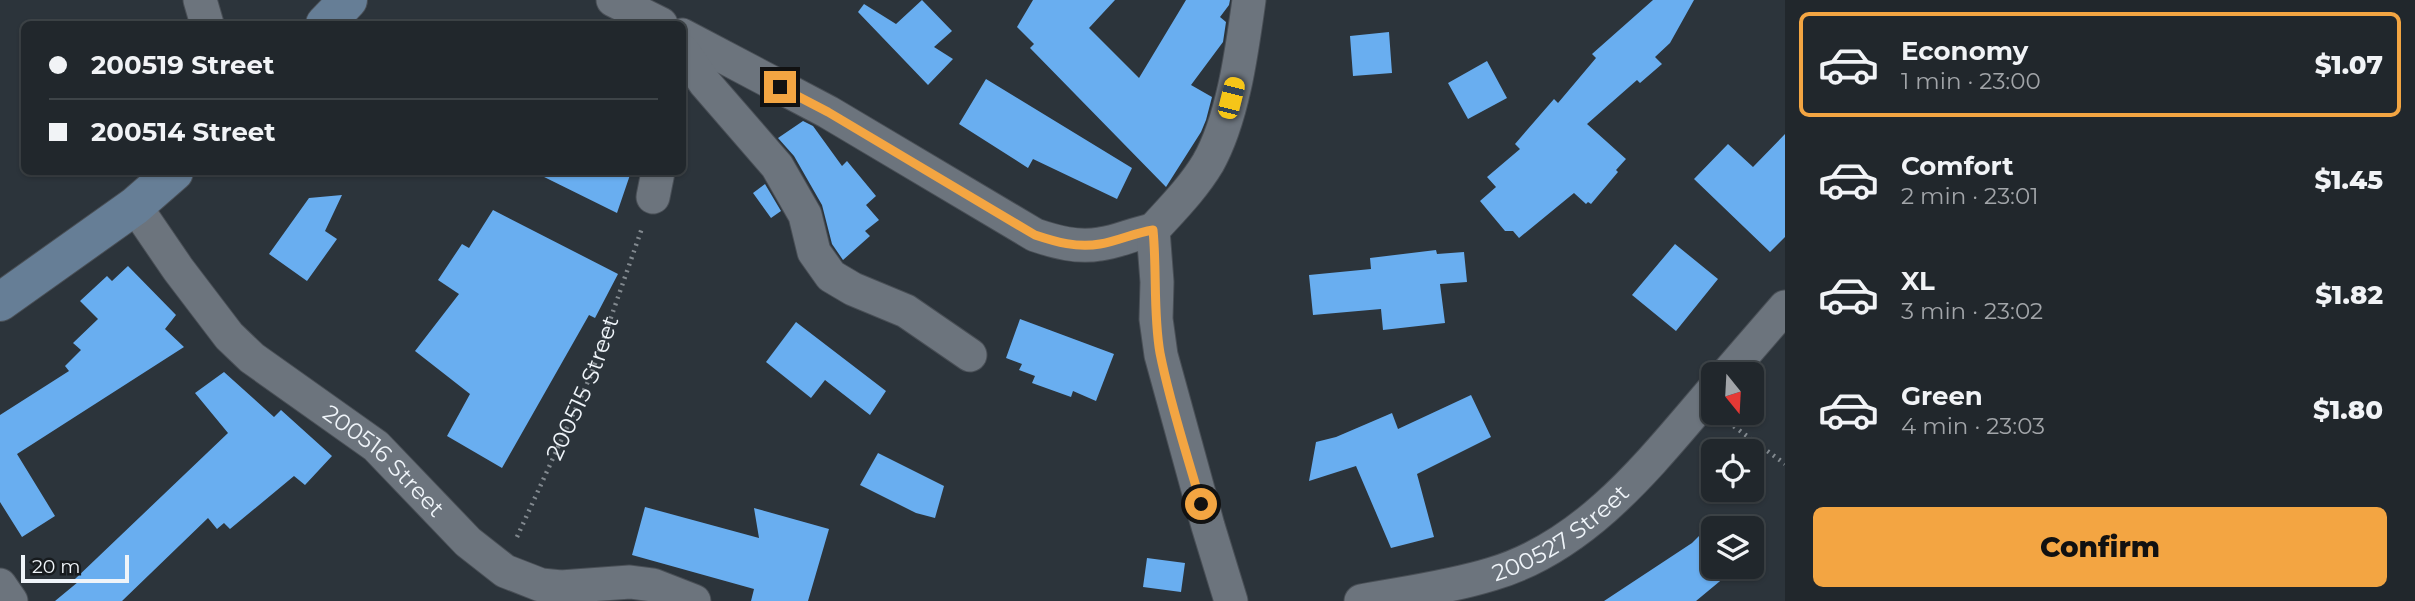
<!DOCTYPE html>
<meta charset="utf-8">
<style>
:root{--surface:#21272c;--page:#292f34;--text:#f1f3f6;--muted:#a2a5a9;--line:#3e4448;--accent:#f3a542}
body{margin:0;font-family:Montserrat,sans-serif;background:var(--page);color:var(--text);height:100vh;display:flex;flex-direction:column;font-size:26px;white-space:nowrap}
*{box-sizing:border-box;margin:0}
p{font-size:23px;color:var(--muted)}
.icon{flex:none;width:38px;height:38px;fill:none;stroke:currentColor;stroke-width:2;stroke-linecap:round;stroke-linejoin:round}
.map{position:relative;flex:1;overflow:hidden}
.sheet{display:flex;flex-direction:column;background:var(--surface);width:630px}
.sheet>*{flex:none}
.guide{position:absolute;left:21px;top:21px;width:665px;height:154px;border-radius:10px;box-shadow:0 2px 5px #0004,0 0 0 2px var(--line);display:grid;align-content:center;height:154px;padding:0 28px;background:var(--surface)}
.needle{width:46px;rotate:162deg}
.fabs{position:absolute;left:1701px;top:362px;display:grid;gap:14px}
.fabs a{display:grid;place-items:center;width:63px;height:63px;border-radius:10px;background:var(--surface);box-shadow:0 2px 5px #0004,0 0 0 2px var(--line);font-size:35px}
.scale{position:absolute;left:21px;bottom:18px;width:108px;box-sizing:border-box;padding-left:7px;border:4px solid #eff4f9;border-top:0;font-size:19px;line-height:24px;white-space:nowrap;color:#eff4f9;-webkit-text-stroke:5px #171b1e;paint-order:stroke}
.end{position:absolute;width:32px;height:32px;margin:-16px;border:9px solid #f3a542;background:#111;box-shadow:0 0 0 4px #111}
.from{border-radius:50%}
.car{position:absolute;width:21px;height:42px;margin:-21px -10px;border-radius:9px;box-shadow:0 0 5px 2px #0007;background:linear-gradient(#f5c518 24%,#345 0 40%,#f5c518 0 76%,#345 0 86%,#f5c518 0)}
.guide b{display:flex;align-items:center;gap:24px;height:66px;font-size:26px}
.guide b+b{border-top:2px solid var(--line)}
.guide i{width:18px;height:18px;background:var(--text)}
ul{padding:12px 0 0;list-style:none}
li{display:flex;align-items:center;gap:21px;height:105px;margin:0 14px 10px;padding:0 14px;border:4px solid transparent;border-radius:10px}
li div{flex:1}
li b{display:block;font-size:26px}
li em{font-style:normal;font-weight:800}
li.selected{border-color:var(--accent)}
li>.icon{width:63px;height:63px;stroke-width:1.5}
.primary-button{display:flex;gap:14px;margin-top:auto;padding:14px 28px}
.primary-button a{flex:1;height:80px;border-radius:10px;background:var(--accent);color:#111;font-size:28px;font-weight:800;line-height:80px;text-align:center}
main{display:flex;flex:1;min-height:0}
.map>svg:first-child{display:block}
.building{fill:#69aef0}
.lines{fill:none;stroke-linecap:round;stroke-linejoin:round}
.street-casing{stroke:#494f56;stroke-width:35}
.secondary-casing{stroke:#494f56;stroke-width:40}
.path{stroke:#82898f;stroke-width:4.5;stroke-dasharray:2 5;stroke-linecap:butt}
.street{stroke:#6c747d;stroke-width:33}
.secondary{stroke:#667e96;stroke-width:38}
.route{stroke:#f3a542;stroke-width:9}
.labels{text-anchor:middle;stroke-width:7;stroke-linejoin:round;paint-order:stroke}
.street-label{font-size:23px;fill:#eff4f9;stroke:#171b1e}
</style>
<main>
<div class="map">
<svg width="1785" height="601" viewBox="0 0 1785 601">
<rect width="100%" height="100%" fill="#2c343b"/>
<!-- building -->
<path class="building" d="M 922,0 L 952,31 L 934,47 L 953,59 L 928,85 L 858,12 L 864,4 L 896,24 Z
M 1033,0 L 1115,0 L 1089,28 L 1139,78 L 1186,0 L 1230,0 L 1229,5 L 1220,17 L 1226,22 L 1223,42 L 1191,85 L 1212,97 L 1206,120 L 1201,132 L 1166,187 L 1030,48 L 1034,44 L 1017,27 Z
M 1653,0 L 1694,0 L 1670,43 L 1655,57 L 1662,64 L 1640,83 L 1637,80 L 1587,124 L 1626,159 L 1616,170 L 1618,172 L 1591,204 L 1588,202 L 1586,204 L 1574,193 L 1519,238 L 1513,231 L 1505,231 L 1480,201 L 1496,187 L 1487,177 L 1520,149 L 1515,144 L 1554,99 L 1558,103 L 1596,58 L 1592,54 Z
M 1389,32 L 1392,73 L 1353,76 L 1350,36 Z
M 1487,61 L 1507,98 L 1468,119 L 1448,83 Z
M 986,79 L 1132,168 L 1117,199 L 1033,159 L 1028,168 L 959,124 Z
M 803,121 L 813,126 L 842,166 L 847,161 L 876,196 L 866,205 L 879,220 L 865,231 L 870,236 L 843,260 L 832,244 L 822,205 L 794,156 L 778,138 Z
M 1785,134 L 1785,237 L 1770,252 L 1694,179 L 1728,144 L 1753,167 Z
M 534,172 L 631,172 L 617,213 Z
M 765,184 L 781,211 L 771,218 L 753,193 Z
M 342,195 L 325,231 L 337,239 L 307,281 L 269,254 L 309,198 Z
M 493,210 L 618,274 L 595,318 L 589,315 L 502,468 L 447,436 L 470,394 L 415,351 L 459,294 L 438,280 L 462,244 L 469,248 Z
M 1675,244 L 1718,279 L 1676,331 L 1632,295 Z
M 1436,250 L 1437,254 L 1464,252 L 1467,282 L 1440,284 L 1445,323 L 1383,330 L 1381,309 L 1313,315 L 1309,275 L 1371,269 L 1370,258 Z
M 128,266 L 176,315 L 165,329 L 184,347 L 17,454 L 55,516 L 22,537 L 0,502 L 0,415 L 69,371 L 65,366 L 81,350 L 73,343 L 98,319 L 80,301 L 107,276 L 112,281 Z
M 1020,319 L 1114,354 L 1096,401 L 1073,391 L 1071,397 L 1032,383 L 1035,376 L 1019,370 L 1022,364 L 1006,358 Z
M 796,322 L 886,391 L 870,415 L 825,380 L 811,398 L 766,362 Z
M 224,372 L 274,417 L 281,410 L 332,456 L 305,485 L 294,476 L 230,529 L 224,523 L 217,529 L 208,518 L 122,601 L 55,601 L 78,582 L 75,579 L 228,433 L 195,393 Z
M 1471,395 L 1491,437 L 1417,474 L 1434,537 L 1391,548 L 1356,466 L 1309,481 L 1316,442 L 1336,437 L 1392,413 L 1398,429 Z
M 878,453 L 944,486 L 935,518 L 916,513 L 860,485 Z
M 645,507 L 759,538 L 754,508 L 829,529 L 808,601 L 751,601 L 754,589 L 632,555 Z
M 1719,516 L 1737,528 L 1713,528 L 1713,567 L 1737,567 L 1696,601 L 1604,601 L 1692,543 Z
M 1147,558 L 1185,563 L 1181,592 L 1143,587 Z"/>
<g class="lines">
<defs>
<g id="street">
<path d="M 200,0 L 207,24"/>
<path d="M 613,0 L 661,24"/>
<path d="M 682,35 L 828,112 L 1035,235 C 1056,242 1077,248 1100,244 C 1118,242 1135,233 1153,230"/>
<path d="M 683,51 L 705,83 L 777,166 L 805,215 L 814,252 L 831,276 L 853,289 L 906,311 L 970,355"/>
<path d="M 653,197 L 658,172"/>
<path id="s2" d="M 135,206 L 178,269 L 229,336 L 252,358 L 376,446 L 468,542 L 505,571 L 541,585 L 561,587 L 630,582 L 653,585 L 694,601"/>
<path d="M 1727,374 L 1785,307"/>
<path d="M 0,585 L 11,601"/>
<path d="M 1231,601 L 1208,526 L 1161,355 L 1156,319 L 1157,282 L 1153,230 C 1173,208 1193,188 1208,163 C 1233,119 1242,50 1249,0"/>
<path id="s3" d="M 1361,601 C 1404,593 1450,587 1492,574 C 1587,546 1651,462 1713,390"/>
</g>
<path id="secondary" d="M 325,24 L 348,0
M 0,302 L 135,206 L 174,172"/>
</defs>
<!-- street casing -->
<use href="#street" class="street-casing"/>
<!-- secondary casing -->
<use href="#secondary" class="secondary-casing"/>
<!-- path -->
<g class="path">
<path d="M 1728,422 L 1785,464"/>
<path id="s1" d="M 517,537 L 591,375 L 642,228"/>
</g>
<!-- street -->
<use href="#street" class="street"/>
<!-- secondary -->
<use href="#secondary" class="secondary"/>
</g>
<g class="lines">
<!-- route -->
<path class="route" d="M 780,87 L 828,112 L 1035,235 C 1056,242 1077,248 1100,244 C 1118,241 1134,233 1153,230 C 1157,271 1153,313 1160,353 C 1170,404 1187,454 1201,504"/>
</g>
<g class="labels">
<!-- street labels -->
<g class="street-label">
<text dy="8" stroke="none"><textPath href="#s1" startOffset="163">200515 Street</textPath></text>
<text dy="8" stroke="none"><textPath href="#s2" startOffset="360">200516 Street</textPath></text>
<text dy="8" stroke="none"><textPath href="#s3" startOffset="214">200527 Street</textPath></text>
</g>
</g>
</svg>
<div class="fabs">
<a><svg class="needle" viewBox="-14 -14 28 28"><path d="M0-13l5 13h-10z" fill="#e53935"/><path d="M0 13l5-13h-10z" fill="#a2a5a9"/></svg></a>
<a><svg class="icon" aria-label="locate" viewBox="0 0 24 24"><circle cx="12" cy="12" r="6"/><path d="M12 2v4M12 18v4M2 12h4M18 12h4"/></svg></a>
<a><svg class="icon" aria-label="layers" viewBox="0 0 24 24"><path d="M12 4l9 5-9 5-9-5zM3 14l9 5 9-5"/></svg></a>
</div>
<div class="scale">20 m</div>
<i class="end from" style="left:1201px;top:504px"></i>
<i class="end" style="left:780px;top:87px"></i>
<i class="car" style="left:1231px;top:98px;rotate:14deg"></i>
<div class="guide">
<b><i class="from"></i>200519 Street</b>
<b><i></i>200514 Street</b>
</div>
</div>
<section class="sheet">
<ul>
<li class="selected"><svg class="icon" aria-label="car" viewBox="0 0 24 24"><path d="M5 17H2v-5l4-1 3-4h7l3 4 3 1v5h-3M9 17h6M6 11h13"/><circle cx="7" cy="17" r="2"/><circle cx="17" cy="17" r="2"/></svg><div><b>Economy</b><p>1 min · 23:00</p></div><em>$1.07</em></li>
<li><svg class="icon" aria-label="car" viewBox="0 0 24 24"><path d="M5 17H2v-5l4-1 3-4h7l3 4 3 1v5h-3M9 17h6M6 11h13"/><circle cx="7" cy="17" r="2"/><circle cx="17" cy="17" r="2"/></svg><div><b>Comfort</b><p>2 min · 23:01</p></div><em>$1.45</em></li>
<li><svg class="icon" aria-label="car" viewBox="0 0 24 24"><path d="M5 17H2v-5l4-1 3-4h7l3 4 3 1v5h-3M9 17h6M6 11h13"/><circle cx="7" cy="17" r="2"/><circle cx="17" cy="17" r="2"/></svg><div><b>XL</b><p>3 min · 23:02</p></div><em>$1.82</em></li>
<li><svg class="icon" aria-label="car" viewBox="0 0 24 24"><path d="M5 17H2v-5l4-1 3-4h7l3 4 3 1v5h-3M9 17h6M6 11h13"/><circle cx="7" cy="17" r="2"/><circle cx="17" cy="17" r="2"/></svg><div><b>Green</b><p>4 min · 23:03</p></div><em>$1.80</em></li>
</ul>
<div class="primary-button"><a>Confirm</a></div>
</section>
</main>
